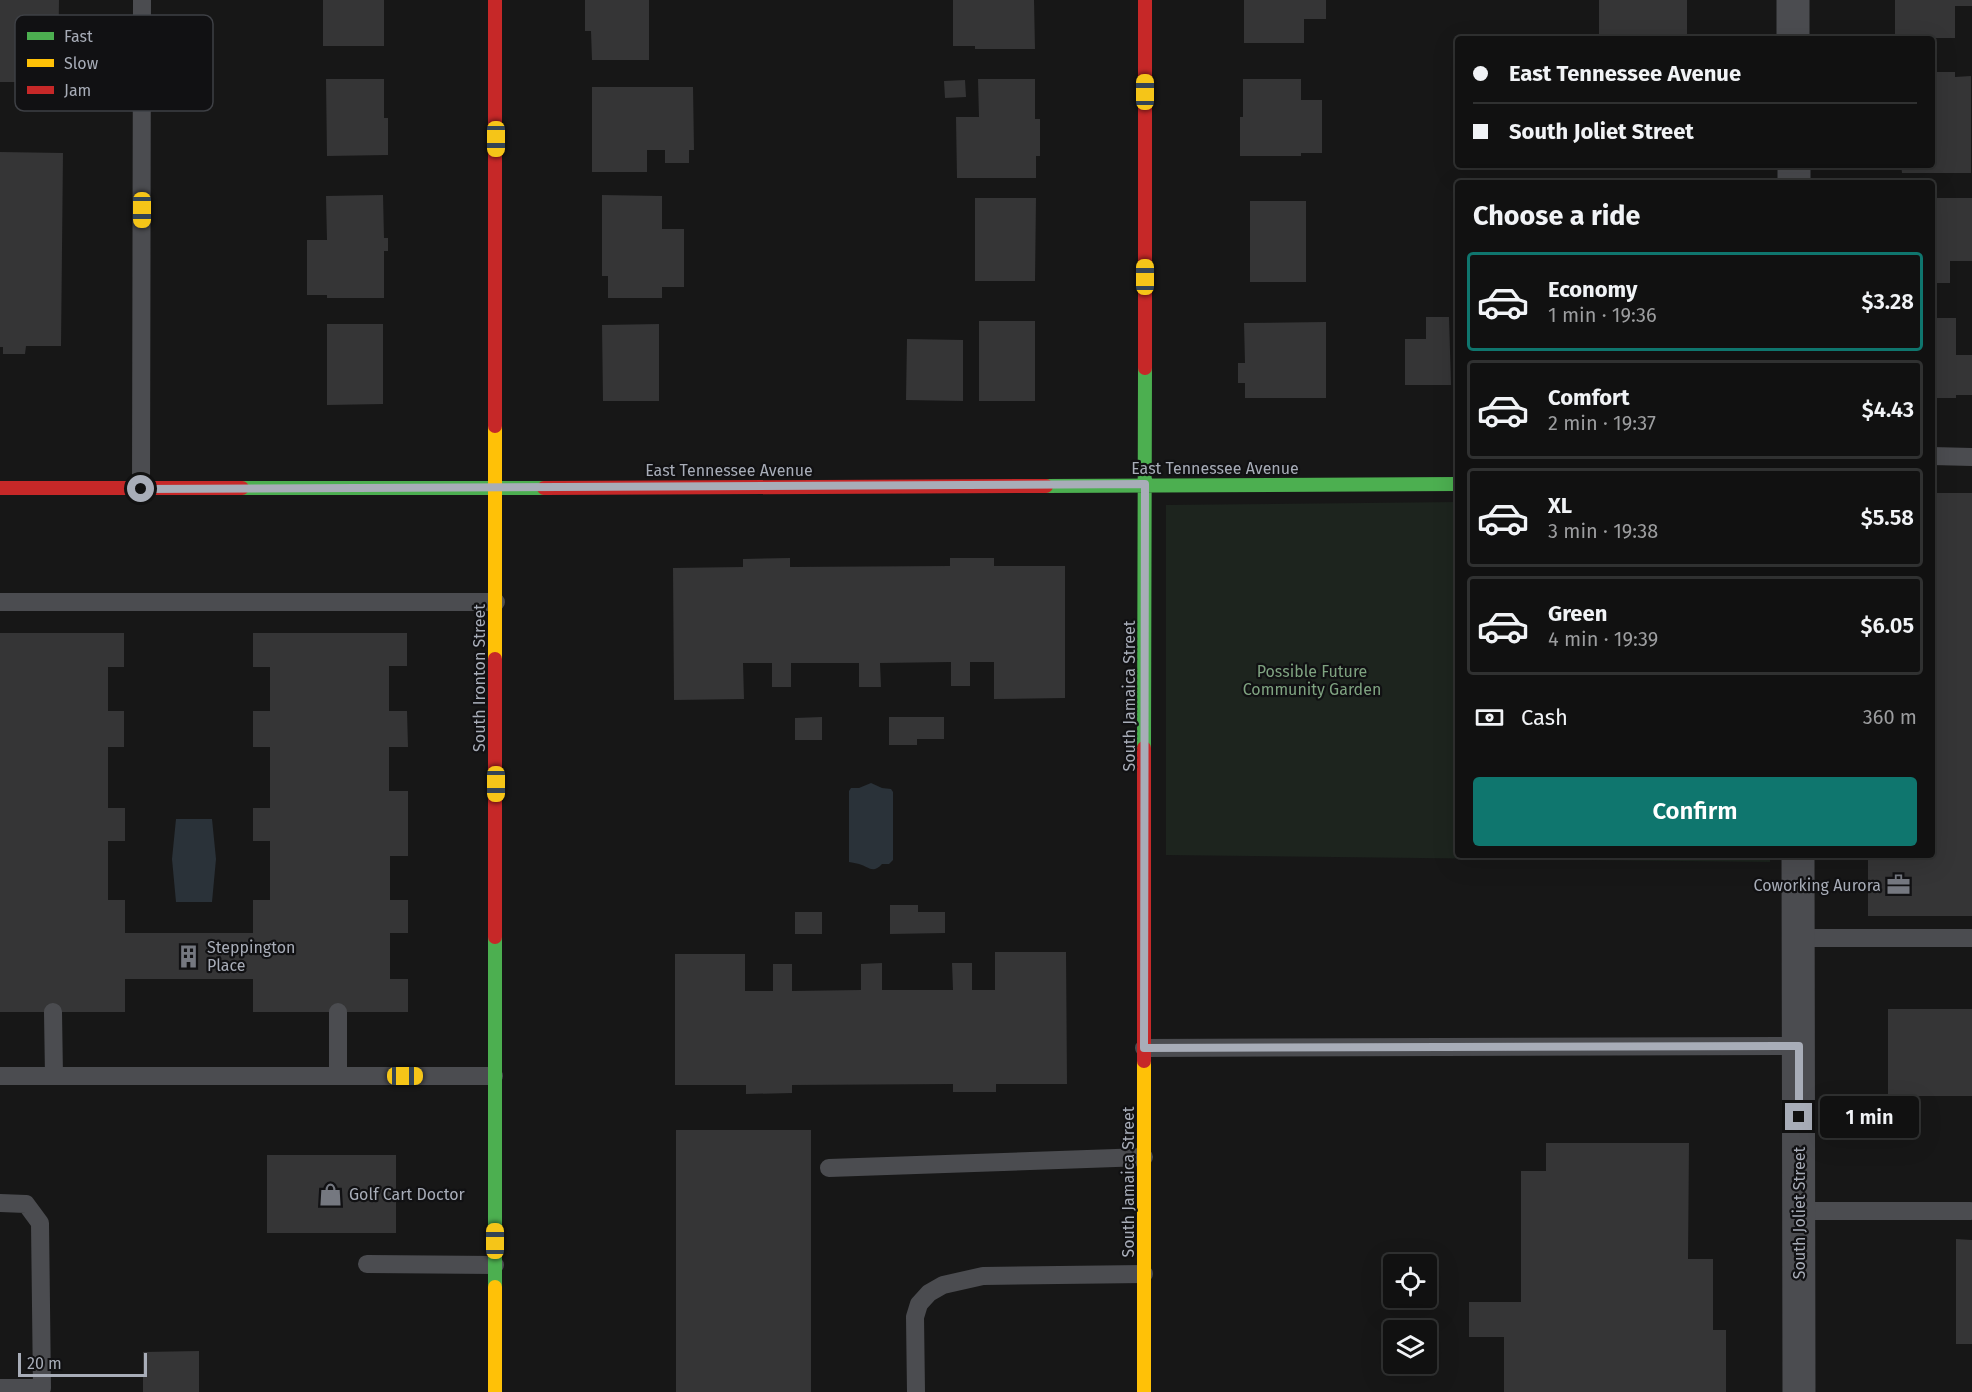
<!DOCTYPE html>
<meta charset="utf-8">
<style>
:root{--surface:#111;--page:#1a1a1a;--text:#f1f3f6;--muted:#9c9d9f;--line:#303131;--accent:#0f766e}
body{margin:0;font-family:"Fira Sans",sans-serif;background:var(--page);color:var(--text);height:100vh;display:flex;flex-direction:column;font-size:22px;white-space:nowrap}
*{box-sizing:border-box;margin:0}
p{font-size:20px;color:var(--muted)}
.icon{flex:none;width:33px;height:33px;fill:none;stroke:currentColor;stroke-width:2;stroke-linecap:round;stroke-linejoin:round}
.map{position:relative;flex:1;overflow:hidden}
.panel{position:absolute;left:1455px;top:180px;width:480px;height:678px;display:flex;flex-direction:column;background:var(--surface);border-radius:6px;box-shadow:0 6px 24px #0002,0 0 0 2px var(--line)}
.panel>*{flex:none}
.banner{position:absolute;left:1455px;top:36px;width:480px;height:132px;border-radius:6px;box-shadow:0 6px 24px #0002,0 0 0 2px var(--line);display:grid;align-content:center;height:132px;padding:0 18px;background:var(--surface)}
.fabs{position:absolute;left:1383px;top:1254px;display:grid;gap:12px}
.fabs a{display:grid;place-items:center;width:54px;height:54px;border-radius:6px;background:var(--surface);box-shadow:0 6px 24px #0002,0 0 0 2px var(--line);font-size:30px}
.scale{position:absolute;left:18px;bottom:15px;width:129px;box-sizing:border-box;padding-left:6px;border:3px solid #a8adb8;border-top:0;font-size:16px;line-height:21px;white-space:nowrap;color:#a8adb8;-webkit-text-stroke:4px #111113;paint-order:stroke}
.end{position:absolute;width:27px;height:27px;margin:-14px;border:8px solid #a8adb8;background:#111;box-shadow:0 0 0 3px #111}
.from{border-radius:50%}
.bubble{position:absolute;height:42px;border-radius:6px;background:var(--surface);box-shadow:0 6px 24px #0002,0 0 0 2px var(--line);font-size:20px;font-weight:600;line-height:42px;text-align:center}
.car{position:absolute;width:18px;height:36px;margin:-18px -9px;border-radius:8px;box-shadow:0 0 4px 2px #0007;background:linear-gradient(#f5c518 24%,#345 0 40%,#f5c518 0 76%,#345 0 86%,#f5c518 0)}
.banner b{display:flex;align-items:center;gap:21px;height:57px;font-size:22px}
.banner b+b{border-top:2px solid var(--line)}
.banner i{width:15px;height:15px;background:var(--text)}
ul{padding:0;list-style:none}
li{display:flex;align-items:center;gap:18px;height:99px;margin:0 12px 9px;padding:0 6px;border:3px solid var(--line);border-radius:6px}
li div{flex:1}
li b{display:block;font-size:22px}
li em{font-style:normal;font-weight:600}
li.on{border-color:var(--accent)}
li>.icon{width:54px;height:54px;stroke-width:1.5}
h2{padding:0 18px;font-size:27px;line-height:72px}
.pay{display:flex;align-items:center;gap:15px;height:66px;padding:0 18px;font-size:22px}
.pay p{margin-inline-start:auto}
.primary-button{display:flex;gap:12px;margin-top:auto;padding:12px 18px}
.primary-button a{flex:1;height:69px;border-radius:6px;background:var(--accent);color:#fff;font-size:24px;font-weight:600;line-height:69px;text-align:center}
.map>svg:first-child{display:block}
.green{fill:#1d241e}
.water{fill:#2a3239}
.building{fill:#353536}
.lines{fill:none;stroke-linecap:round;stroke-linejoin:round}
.lane{stroke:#4b4c50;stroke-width:18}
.street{stroke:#4b4c50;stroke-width:33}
.fast{stroke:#4caf50;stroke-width:14}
.slow{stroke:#ffc107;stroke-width:14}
.jam{stroke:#c62828;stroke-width:14}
.route{stroke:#a8adb8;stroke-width:8}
.labels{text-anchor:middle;stroke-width:4.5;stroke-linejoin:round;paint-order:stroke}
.street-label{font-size:16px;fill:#a8adb8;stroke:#111113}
.park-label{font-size:16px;fill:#7fa381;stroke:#111113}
.poi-label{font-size:16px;fill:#a8adb8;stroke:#111113;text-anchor:start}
.key{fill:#111113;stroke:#3e4045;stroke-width:1.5}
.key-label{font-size:16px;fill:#a8adb8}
</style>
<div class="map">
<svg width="1972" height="1392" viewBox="0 0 1972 1392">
<rect width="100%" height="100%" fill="#171717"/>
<!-- green -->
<path class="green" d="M 1458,502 L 1458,855 L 1770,855 L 1770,862 L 1166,855 L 1166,505 Z"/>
<!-- water -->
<path class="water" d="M 871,783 L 882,788 L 891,789 L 893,792 L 893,860 L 889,864 L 882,864 C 873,874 869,867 859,864 C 856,863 853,863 849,862 L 849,791 L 851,788 L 859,788 Z
M 176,819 L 212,819 L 216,859 L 212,902 L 176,902 L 172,859 Z"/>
<!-- building -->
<path class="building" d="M 0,0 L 59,0 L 58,74 L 23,74 L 23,82 L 0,82 Z
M 323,0 L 384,0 L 384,46 L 323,46 Z
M 585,0 L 649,0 L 649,60 L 592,60 L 591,31 L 585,31 Z
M 953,0 L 1034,0 L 1035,49 L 975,49 L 975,46 L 953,46 Z
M 1244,0 L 1326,0 L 1326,19 L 1304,19 L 1304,43 L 1244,43 Z
M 1599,0 L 1687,0 L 1687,39 L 1599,39 Z
M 1895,0 L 1972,0 L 1972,6 L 1955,6 L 1955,38 L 1895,38 Z
M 1932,72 L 1955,72 L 1955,77 L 1971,76 L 1971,173 L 1902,173 L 1901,165 L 1932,165 Z
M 326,79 L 384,79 L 384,118 L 388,118 L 388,155 L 327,156 Z
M 978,79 L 1035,79 L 1035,119 L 1040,119 L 1040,156 L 1036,156 L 1036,178 L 957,178 L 956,117 L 979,117 Z
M 1243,79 L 1301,79 L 1301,100 L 1322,100 L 1322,153 L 1301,153 L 1301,156 L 1240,156 L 1240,117 L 1243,117 Z
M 965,80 L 966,97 L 945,98 L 944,81 Z
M 592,87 L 693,87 L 694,150 L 689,150 L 689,163 L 665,163 L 665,150 L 647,150 L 647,172 L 592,172 Z
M 0,152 L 63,153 L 61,346 L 26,346 L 25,354 L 3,354 L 3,347 L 0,347 Z
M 383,195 L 384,238 L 388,238 L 388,251 L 384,251 L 384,298 L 327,298 L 327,295 L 307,295 L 307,240 L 327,240 L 326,196 Z
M 602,195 L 662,196 L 662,229 L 684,229 L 684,287 L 662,287 L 662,298 L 608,298 L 608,276 L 602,276 Z
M 975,198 L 1036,198 L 1035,281 L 975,281 Z
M 1932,198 L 1972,198 L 1972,261 L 1950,261 L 1950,283 L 1932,283 Z
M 1250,201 L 1306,201 L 1306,282 L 1250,282 Z
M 1426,317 L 1449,317 L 1451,385 L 1405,385 L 1405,339 L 1426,339 Z
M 1932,318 L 1956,318 L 1956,355 L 1972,355 L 1972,395 L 1956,395 L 1956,398 L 1932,398 Z
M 979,321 L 1035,321 L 1035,401 L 979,401 Z
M 1326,322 L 1326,398 L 1245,398 L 1245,383 L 1238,383 L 1238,363 L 1245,363 L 1244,323 Z
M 327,324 L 383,324 L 383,404 L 327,405 Z
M 659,324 L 659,401 L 603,401 L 602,325 Z
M 907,339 L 963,340 L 963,401 L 906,400 Z
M 1932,493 L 1972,493 L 1972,916 L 1868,916 L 1868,855 L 1932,855 Z
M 790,558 L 790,567 L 950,566 L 950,558 L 994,558 L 994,566 L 1065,566 L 1065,698 L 994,699 L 994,662 L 970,662 L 970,686 L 951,686 L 951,662 L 880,663 L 881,687 L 859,687 L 859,663 L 791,663 L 791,687 L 772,687 L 772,663 L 743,663 L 744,699 L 674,700 L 673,568 L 743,567 L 743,559 Z
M 0,633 L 124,633 L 124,667 L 108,667 L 108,711 L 124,711 L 124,747 L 108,747 L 108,808 L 125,808 L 125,841 L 108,841 L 108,900 L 125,900 L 125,933 L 253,933 L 253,900 L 270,900 L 270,841 L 253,841 L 253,808 L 270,808 L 270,747 L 253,747 L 253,711 L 270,711 L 270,667 L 253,667 L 253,633 L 407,633 L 407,666 L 389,666 L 389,711 L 407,711 L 408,747 L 389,747 L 389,791 L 408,791 L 408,856 L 390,856 L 390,900 L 408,900 L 408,933 L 390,933 L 390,979 L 408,979 L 408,1012 L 253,1012 L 253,979 L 125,979 L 125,1012 L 0,1012 Z
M 822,717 L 822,740 L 795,740 L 795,718 Z
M 889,717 L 944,717 L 944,739 L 917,739 L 917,745 L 889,745 Z
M 890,905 L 918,905 L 918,912 L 945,912 L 945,933 L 890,934 Z
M 795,912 L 822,912 L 822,934 L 795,934 Z
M 995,952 L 1066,952 L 1067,1084 L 996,1084 L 996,1092 L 953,1092 L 953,1084 L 792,1085 L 792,1093 L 746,1094 L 746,1085 L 675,1085 L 675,954 L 745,954 L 745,991 L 773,991 L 773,964 L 792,964 L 792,991 L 861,990 L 861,964 L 882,963 L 882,990 L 953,990 L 952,963 L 972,963 L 972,990 L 995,990 Z
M 1888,1009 L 1972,1009 L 1972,1096 L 1888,1096 Z
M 676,1130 L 811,1130 L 811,1392 L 676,1392 Z
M 1546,1143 L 1689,1143 L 1688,1259 L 1713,1259 L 1713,1330 L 1726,1330 L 1726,1392 L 1504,1392 L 1504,1337 L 1469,1337 L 1469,1302 L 1521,1302 L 1521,1171 L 1546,1171 Z
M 267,1155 L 396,1155 L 396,1233 L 267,1233 Z
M 1956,1239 L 1972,1240 L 1972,1344 L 1956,1344 Z
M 199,1351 L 199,1392 L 143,1392 L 143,1352 Z"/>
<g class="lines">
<!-- lane -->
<path class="lane" d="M 1932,456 L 1972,457
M 141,489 L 142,0
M 0,602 L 496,602
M 1798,938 L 1972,938
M 53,1012 L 54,1076
M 338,1012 L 338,1076
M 1144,1048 L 1799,1046
M 0,1076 L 494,1076
M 829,1168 L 1144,1157
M 0,1203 L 26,1204 L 40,1223 L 42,1388 L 0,1388
M 1799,1211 L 1970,1211
M 367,1264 L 495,1265
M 916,1392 L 915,1317 L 919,1304 L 929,1293 L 943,1285 L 983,1276 L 1144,1274"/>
<!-- street -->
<path class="street" d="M 1793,0 L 1793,39
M 1794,165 L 1794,183
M 1798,855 L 1799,1392"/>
<!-- fast -->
<path class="fast" d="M 1046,486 L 1458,484
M 242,488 L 544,488
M 1144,748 L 1145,368
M 495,937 L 495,1287"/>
<!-- slow -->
<path class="slow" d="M 495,426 L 495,659
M 495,1287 L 495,1392
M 1144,1392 L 1144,1061"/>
<!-- jam -->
<path class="jam" d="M 495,0 L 495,426
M 1145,368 L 1145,0
M 0,488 L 242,488
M 544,488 L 1046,486
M 495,659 L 495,937
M 1144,1061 L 1144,748"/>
</g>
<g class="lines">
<!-- route -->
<path class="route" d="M 141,489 L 1145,484 L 1144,1048 L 1799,1046 L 1799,1117"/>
</g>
<!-- icons -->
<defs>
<symbol id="office-bare" viewBox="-9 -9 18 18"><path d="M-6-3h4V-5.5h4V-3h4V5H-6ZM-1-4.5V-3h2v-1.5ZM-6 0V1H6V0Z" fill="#757880" stroke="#111113" stroke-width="2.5" paint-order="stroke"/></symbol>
<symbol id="building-bare" viewBox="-9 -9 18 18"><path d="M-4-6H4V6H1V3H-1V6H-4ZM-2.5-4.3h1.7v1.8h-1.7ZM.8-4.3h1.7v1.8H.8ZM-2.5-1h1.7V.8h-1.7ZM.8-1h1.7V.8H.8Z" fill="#757880" stroke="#111113" stroke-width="2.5" paint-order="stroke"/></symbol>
<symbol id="shop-bare" viewBox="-9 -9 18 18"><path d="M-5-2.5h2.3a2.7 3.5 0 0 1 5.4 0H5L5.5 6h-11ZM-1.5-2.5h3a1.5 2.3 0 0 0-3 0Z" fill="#757880" stroke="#111113" stroke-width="2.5" paint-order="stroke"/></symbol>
</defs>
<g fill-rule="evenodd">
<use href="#office-bare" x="1882" y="868" width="33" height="33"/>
<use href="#building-bare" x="172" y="940" width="33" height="33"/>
<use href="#shop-bare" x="314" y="1178" width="33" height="33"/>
</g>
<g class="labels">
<!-- street labels -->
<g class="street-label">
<text x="1215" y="474">East Tennessee Avenue</text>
<text x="729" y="476">East Tennessee Avenue</text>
<text transform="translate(479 678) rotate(-90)" y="6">South Ironton Street</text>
<text transform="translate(1129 696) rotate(-90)" y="6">South Jamaica Street</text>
<text transform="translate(1128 1182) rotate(-90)" y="6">South Jamaica Street</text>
<text transform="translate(1799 1213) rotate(-90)" y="6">South Joliet Street</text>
</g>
<!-- park labels -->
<g class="park-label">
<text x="1312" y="677">Possible Future<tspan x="1312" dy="18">Community Garden</tspan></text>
</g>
<!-- poi labels -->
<g class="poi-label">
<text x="1881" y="891" text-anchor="end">Coworking Aurora</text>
<text x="207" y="953">Steppington<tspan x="207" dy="18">Place</tspan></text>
<text x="349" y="1200">Golf Cart Doctor</text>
</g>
</g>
<!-- legend -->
<rect x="15" y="15" width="198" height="96" rx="9" class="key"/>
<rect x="27" y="32" width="27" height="8" fill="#4caf50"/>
<rect x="27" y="59" width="27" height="8" fill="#ffc107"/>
<rect x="27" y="86" width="27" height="8" fill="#c62828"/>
<g class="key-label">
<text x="64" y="42">Fast</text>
<text x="64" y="69">Slow</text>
<text x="64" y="96">Jam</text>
</g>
</svg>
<div class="fabs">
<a><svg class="icon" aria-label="locate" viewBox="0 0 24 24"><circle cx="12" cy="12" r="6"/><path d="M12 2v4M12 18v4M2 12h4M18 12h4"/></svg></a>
<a><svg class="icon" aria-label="layers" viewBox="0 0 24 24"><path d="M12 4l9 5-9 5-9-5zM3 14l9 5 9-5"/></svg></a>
</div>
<div class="scale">20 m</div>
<i class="end from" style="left:141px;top:489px"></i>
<i class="end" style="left:1799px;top:1117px"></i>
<div class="bubble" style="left:1820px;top:1096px;width:99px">1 min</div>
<i class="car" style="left:1145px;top:92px;rotate:0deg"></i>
<i class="car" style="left:496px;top:139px;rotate:180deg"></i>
<i class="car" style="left:142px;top:210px;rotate:180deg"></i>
<i class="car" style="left:1145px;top:277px;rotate:0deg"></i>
<i class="car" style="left:496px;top:784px;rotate:180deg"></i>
<i class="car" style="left:405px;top:1076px;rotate:90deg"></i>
<i class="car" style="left:495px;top:1241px;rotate:0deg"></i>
<div class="banner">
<b><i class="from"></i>East Tennessee Avenue</b>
<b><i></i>South Joliet Street</b>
</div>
<section class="panel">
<h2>Choose a ride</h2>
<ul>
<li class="on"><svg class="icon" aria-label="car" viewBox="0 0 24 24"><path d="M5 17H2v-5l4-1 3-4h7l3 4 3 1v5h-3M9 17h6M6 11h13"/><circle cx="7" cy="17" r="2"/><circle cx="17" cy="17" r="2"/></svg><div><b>Economy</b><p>1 min · 19:36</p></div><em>$3.28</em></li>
<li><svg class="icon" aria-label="car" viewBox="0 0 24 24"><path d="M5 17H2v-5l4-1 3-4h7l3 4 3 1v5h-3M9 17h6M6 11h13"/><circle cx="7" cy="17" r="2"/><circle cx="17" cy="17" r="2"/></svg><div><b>Comfort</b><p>2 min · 19:37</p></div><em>$4.43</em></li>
<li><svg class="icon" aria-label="car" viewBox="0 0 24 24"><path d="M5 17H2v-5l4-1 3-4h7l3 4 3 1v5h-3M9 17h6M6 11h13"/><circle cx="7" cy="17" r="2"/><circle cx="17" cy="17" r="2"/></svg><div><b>XL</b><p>3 min · 19:38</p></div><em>$5.58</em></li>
<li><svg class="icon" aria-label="car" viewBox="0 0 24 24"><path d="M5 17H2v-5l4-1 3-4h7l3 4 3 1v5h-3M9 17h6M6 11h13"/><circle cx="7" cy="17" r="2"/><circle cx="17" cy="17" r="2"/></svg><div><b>Green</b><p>4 min · 19:39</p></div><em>$6.05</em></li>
</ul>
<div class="pay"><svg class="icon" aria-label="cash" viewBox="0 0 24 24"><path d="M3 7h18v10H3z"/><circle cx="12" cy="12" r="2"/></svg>Cash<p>360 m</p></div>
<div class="primary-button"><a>Confirm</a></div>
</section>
</div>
